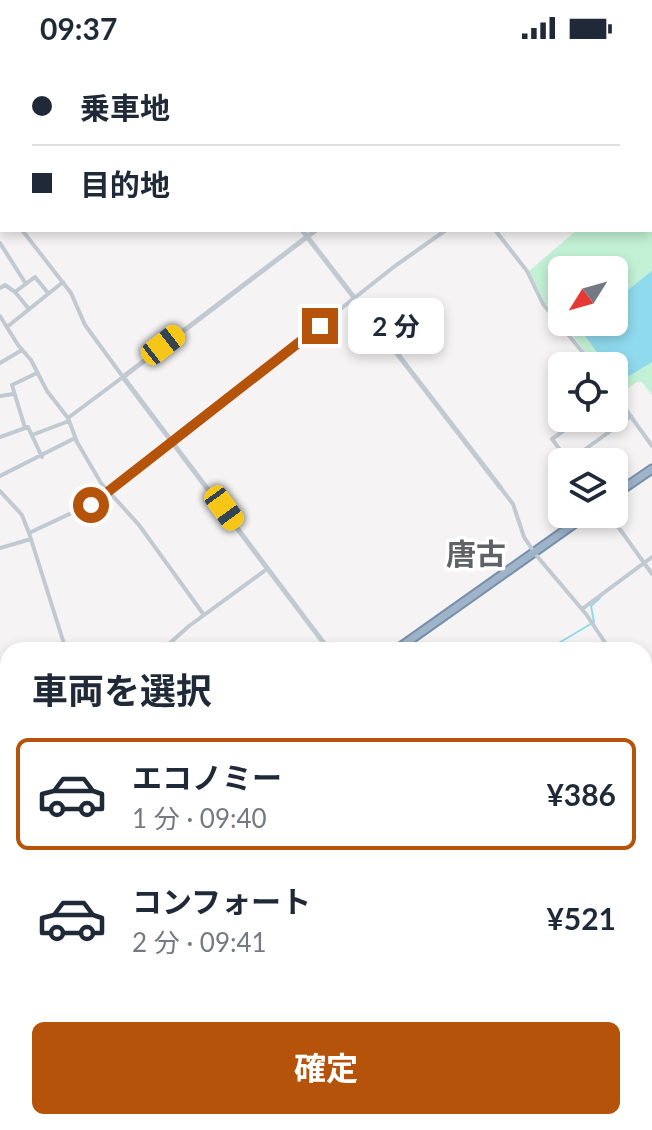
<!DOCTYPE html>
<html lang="ja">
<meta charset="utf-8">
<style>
:root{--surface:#fff;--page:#f6f6f7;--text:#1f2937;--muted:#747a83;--line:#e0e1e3;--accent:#b45309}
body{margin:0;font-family:Lato,"Noto Sans JP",sans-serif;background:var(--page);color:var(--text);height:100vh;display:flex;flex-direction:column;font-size:30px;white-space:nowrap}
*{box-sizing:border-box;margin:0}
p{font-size:26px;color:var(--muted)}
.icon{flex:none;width:44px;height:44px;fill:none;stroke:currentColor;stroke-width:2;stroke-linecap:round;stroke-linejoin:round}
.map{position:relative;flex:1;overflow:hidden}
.sheet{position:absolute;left:0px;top:586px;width:652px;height:488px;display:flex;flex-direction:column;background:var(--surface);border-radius:24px 24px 0 0;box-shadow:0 4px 12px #0003}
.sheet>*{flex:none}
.banner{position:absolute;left:0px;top:0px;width:652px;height:176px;box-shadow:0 4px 12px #0003;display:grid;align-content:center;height:176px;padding:0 32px;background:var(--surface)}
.needle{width:52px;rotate:233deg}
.buttons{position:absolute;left:548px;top:200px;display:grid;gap:16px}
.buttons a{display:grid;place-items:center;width:80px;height:80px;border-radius:12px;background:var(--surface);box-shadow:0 4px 12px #0003;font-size:40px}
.end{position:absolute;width:36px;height:36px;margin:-18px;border:10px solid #b45309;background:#fff;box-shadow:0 0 0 4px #fff}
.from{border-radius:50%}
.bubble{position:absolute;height:56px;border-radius:12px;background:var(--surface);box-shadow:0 4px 12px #0003;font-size:26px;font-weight:700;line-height:56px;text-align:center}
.car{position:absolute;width:24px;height:48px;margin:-24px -12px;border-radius:10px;box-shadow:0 0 6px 2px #0007;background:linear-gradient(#f5c518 24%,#345 0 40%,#f5c518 0 76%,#345 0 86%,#f5c518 0)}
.banner b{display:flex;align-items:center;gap:28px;height:76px;font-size:30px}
.banner b+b{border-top:2px solid var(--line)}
.banner i{width:20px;height:20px;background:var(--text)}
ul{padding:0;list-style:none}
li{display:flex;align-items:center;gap:24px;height:112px;margin:0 16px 12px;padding:0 16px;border:4px solid transparent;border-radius:12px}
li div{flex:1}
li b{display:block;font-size:30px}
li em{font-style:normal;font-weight:700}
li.on{border-color:var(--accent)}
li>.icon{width:72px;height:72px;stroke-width:1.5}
h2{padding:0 32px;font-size:36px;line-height:96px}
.button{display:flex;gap:16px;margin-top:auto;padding:16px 32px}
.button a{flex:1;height:92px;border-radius:12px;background:var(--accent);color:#fff;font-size:32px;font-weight:700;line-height:92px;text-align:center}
.status{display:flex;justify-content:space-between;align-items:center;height:56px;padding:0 40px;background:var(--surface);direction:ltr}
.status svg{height:22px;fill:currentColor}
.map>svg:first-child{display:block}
.green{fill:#c3f1d5}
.water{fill:#90daee}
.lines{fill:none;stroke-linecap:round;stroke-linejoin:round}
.stream{stroke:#90daee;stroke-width:2}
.trunk-casing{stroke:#7690ad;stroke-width:11}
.minor{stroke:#c1cad2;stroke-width:4}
.tertiary{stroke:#c1cad2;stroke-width:5}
.trunk{stroke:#9fb4c9;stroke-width:7}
.route{stroke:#b45309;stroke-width:10}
.labels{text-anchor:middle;stroke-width:7;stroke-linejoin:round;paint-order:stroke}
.neighbourhood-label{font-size:30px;font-weight:bold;fill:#5f6368;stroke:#fff}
</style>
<div class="status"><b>09:37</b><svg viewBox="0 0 49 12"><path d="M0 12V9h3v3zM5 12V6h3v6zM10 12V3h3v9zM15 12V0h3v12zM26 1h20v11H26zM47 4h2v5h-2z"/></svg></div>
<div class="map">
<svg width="652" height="1074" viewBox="0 0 652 1074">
<rect width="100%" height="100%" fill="#f5f3f3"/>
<!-- green -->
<path class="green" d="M 652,116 L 652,339 L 642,326 L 637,326 L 618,339 L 614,333 L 614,310 L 596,310 L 563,266 L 614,266 L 614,214 L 562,214 L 562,265 L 545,247 L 529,215 L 577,174 L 650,174 Z
M 5,1029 L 8,1033 L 8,1066 L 0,1070 L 0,1048 L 3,1046 L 0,1032 Z"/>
<!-- water -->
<path class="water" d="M 652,215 L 652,306 L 621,325 C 613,323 614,317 614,310 L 607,310 L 583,277 L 584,272 L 591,266 L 614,266 L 614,245 Z"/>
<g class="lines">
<!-- stream -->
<path class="stream" d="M 547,594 L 594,566 L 591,550 L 600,542
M 84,1074 L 90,1066"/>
<defs>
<path id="trunk" d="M 614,439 L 652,413
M 396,594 L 588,458
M 0,887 L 8,881"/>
</defs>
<!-- trunk casing -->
<use href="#trunk" class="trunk-casing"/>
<!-- minor -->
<path class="minor" d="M 67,0 L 70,2
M 365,0 L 366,2
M 636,0 L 638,2
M 38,2 L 40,0
M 282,2 L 285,0
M 650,18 L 652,20
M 0,53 L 2,51
M 0,111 L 2,106
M 0,174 L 2,170
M 22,174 L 71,237 L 85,269 L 123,321 L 68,362
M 495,174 L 527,215 L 543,248 L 594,310
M 0,187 L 26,228
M 0,232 L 5,229 L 15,236 L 29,253
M 15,236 L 35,221 L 48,237
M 0,260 L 18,289 L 31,304 L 47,335 L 68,362 L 77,386 L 101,427 L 139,469 L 204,559
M 7,271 L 63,226
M 0,307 L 22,294
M 614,337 L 652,390
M 0,340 L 13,338
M 25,372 L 12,329 L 37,317
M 32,379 L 69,365
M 0,381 L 28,371 L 42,401
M 569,405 L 631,360
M 569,406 L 552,383 L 582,362
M 0,420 L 75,382
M 500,431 L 513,448 L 524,481 L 536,499 L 586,558 L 610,594
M 0,435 L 22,459 L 29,477 L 66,594
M 609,458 L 652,518
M 29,477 L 97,445 L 395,210 L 446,174
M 0,492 L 31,483
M 582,553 L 652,501
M 162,594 L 189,570 L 267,513
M 644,632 L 652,627
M 644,640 L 652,648
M 0,685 L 8,681
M 644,768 L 652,778
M 644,827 L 652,821
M 0,933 L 8,946
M 436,1066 L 440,1074
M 323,1073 L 332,1066
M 99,1074 L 105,1066
M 450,1074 L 458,1066"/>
<!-- tertiary -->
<path class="tertiary" d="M 167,0 L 168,2
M 545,2 L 547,0
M 302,174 L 500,431
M 316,174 L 123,321 L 329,594
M 644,1004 L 652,1015"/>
<!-- trunk -->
<use href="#trunk" class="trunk"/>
</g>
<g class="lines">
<!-- route -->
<path class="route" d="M 91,449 L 320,270"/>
</g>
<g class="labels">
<!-- neighbourhood labels -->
<g class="neighbourhood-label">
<text x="476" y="509">唐古</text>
</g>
</g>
</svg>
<div class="buttons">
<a><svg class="needle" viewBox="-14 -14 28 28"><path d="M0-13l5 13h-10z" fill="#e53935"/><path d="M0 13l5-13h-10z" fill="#747a83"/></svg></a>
<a><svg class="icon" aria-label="locate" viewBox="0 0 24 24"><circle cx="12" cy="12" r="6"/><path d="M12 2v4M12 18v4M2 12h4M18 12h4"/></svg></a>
<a><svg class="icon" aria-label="layers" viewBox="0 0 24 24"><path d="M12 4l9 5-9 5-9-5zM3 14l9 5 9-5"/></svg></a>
</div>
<i class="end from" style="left:91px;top:449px"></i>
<i class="end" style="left:320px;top:270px"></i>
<div class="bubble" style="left:348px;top:242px;width:96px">2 分</div>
<i class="car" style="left:163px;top:289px;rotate:52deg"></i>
<i class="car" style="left:224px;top:452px;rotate:144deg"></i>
<div class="banner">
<b><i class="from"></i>乗車地</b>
<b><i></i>目的地</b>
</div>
<section class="sheet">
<h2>車両を選択</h2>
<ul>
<li class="on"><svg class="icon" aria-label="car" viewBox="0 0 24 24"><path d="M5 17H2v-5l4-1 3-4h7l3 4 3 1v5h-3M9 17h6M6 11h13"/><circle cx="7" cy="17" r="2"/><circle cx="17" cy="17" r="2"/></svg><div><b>エコノミー</b><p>1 分 · 09:40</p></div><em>¥386</em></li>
<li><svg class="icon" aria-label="car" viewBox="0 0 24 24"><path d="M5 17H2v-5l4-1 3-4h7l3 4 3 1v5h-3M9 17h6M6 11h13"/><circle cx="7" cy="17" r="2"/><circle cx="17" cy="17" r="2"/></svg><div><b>コンフォート</b><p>2 分 · 09:41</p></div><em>¥521</em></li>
</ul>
<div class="button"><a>確定</a></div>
</section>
</div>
